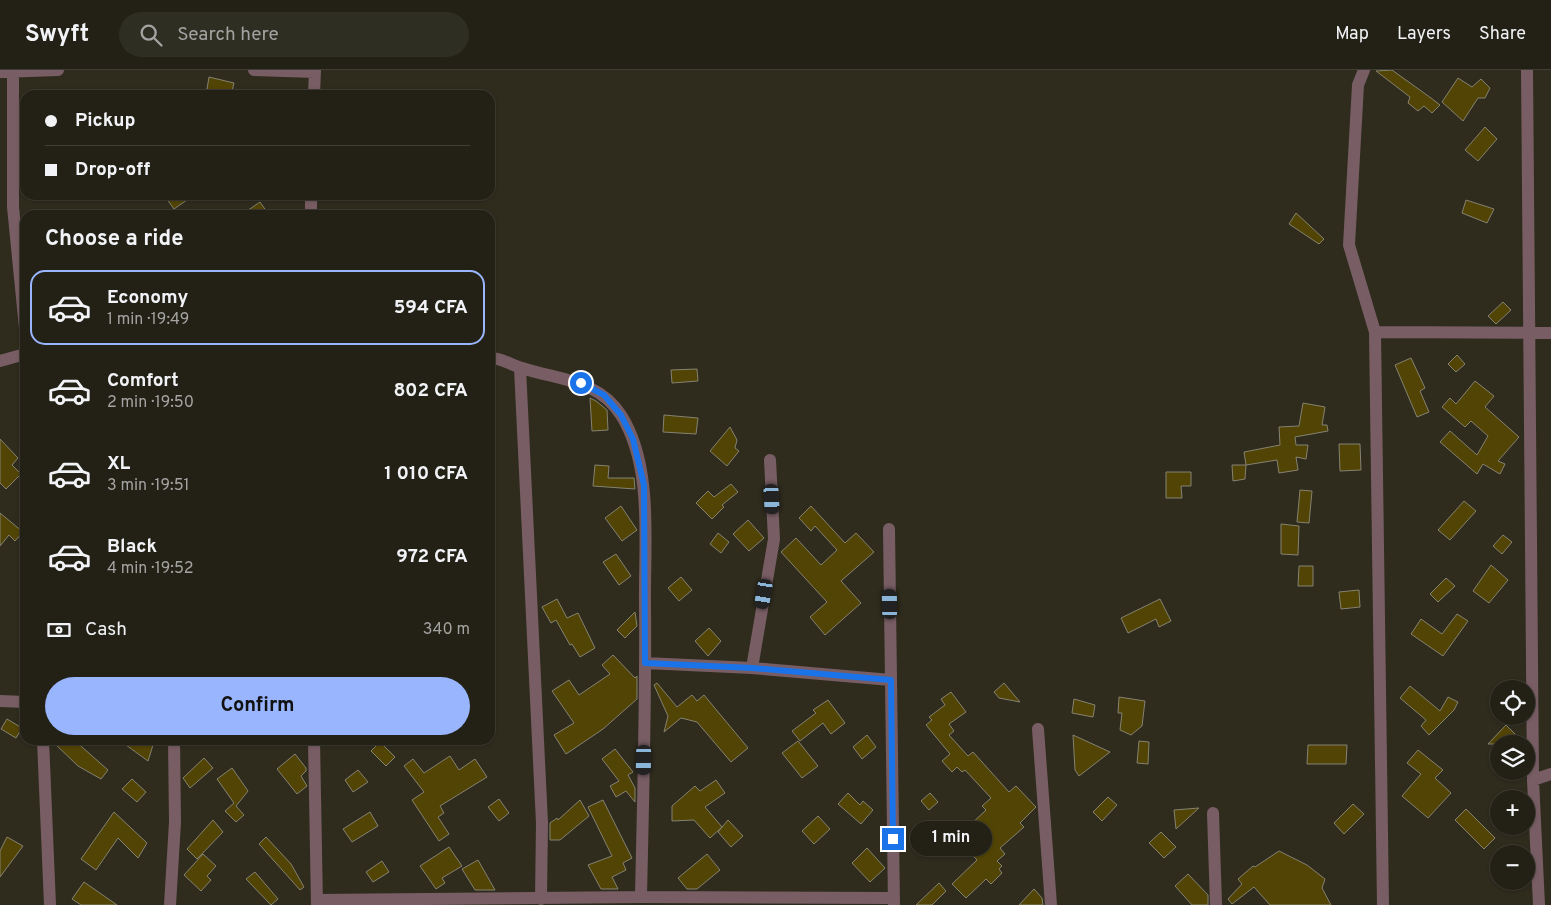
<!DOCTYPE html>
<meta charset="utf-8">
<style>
:root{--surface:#232116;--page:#2f2e23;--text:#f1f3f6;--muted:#a3a3a1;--line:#403e35;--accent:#99b5fd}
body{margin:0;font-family:Overpass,sans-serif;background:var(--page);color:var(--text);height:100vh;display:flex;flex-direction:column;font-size:19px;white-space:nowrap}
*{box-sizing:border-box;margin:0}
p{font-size:16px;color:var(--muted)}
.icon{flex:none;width:28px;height:28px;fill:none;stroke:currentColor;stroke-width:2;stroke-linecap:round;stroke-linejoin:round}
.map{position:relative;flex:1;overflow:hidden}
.side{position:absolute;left:20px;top:140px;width:475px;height:535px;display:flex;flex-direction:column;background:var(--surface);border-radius:15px;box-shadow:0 1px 4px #0004,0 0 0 1px var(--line)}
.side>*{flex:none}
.top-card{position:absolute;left:20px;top:20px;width:475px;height:110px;border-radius:15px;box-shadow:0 1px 4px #0004,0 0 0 1px var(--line);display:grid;align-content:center;height:110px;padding:0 25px;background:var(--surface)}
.buttons{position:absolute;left:1490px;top:610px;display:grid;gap:10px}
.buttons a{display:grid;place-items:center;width:45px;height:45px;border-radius:50%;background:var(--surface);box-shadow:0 1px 4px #0004,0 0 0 1px var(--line);font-size:25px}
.end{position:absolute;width:22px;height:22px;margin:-11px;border:6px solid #1a73e8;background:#fff;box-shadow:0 0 0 2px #fff}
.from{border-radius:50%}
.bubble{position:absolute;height:35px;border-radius:18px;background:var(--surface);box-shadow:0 1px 4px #0004,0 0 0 1px var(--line);font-size:16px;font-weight:700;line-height:35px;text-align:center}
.car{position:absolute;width:15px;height:30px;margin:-15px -8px;border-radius:6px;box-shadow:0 0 4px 1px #0007;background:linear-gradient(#222 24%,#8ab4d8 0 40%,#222 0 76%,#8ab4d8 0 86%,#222 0)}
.top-card b{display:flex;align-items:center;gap:18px;height:48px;font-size:19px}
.top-card b+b{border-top:1px solid var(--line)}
.top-card i{width:12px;height:12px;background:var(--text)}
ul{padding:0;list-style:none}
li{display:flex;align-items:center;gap:15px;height:75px;margin:0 10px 8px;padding:0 15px;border:2px solid transparent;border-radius:15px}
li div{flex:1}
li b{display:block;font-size:19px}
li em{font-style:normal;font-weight:700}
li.selected{border-color:var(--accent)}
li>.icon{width:45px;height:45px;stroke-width:1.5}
h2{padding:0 25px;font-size:22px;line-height:60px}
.pay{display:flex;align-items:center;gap:12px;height:55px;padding:0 25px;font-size:19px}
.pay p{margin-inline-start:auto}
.primary-button{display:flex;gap:10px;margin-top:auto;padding:10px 25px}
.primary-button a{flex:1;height:58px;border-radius:30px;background:var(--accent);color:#111;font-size:20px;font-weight:700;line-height:58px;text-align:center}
header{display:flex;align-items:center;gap:30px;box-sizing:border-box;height:70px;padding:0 25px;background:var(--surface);border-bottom:1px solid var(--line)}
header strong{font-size:24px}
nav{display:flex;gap:28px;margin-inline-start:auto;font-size:18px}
.search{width:350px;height:45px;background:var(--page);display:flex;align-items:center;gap:12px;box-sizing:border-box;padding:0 18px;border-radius:28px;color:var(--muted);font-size:19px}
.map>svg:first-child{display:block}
.building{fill:#514404;stroke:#858272}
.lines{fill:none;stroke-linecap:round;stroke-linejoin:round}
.minor{stroke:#785e64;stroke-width:12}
.route{stroke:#1a73e8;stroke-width:6}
</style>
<header>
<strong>Swyft</strong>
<div class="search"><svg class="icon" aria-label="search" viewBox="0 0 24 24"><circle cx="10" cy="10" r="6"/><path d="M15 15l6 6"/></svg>Search here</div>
<nav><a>Map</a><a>Layers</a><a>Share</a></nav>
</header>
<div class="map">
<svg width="1551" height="835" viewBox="0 0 1551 835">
<rect width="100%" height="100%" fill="#2f2c1e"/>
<!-- building -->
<path class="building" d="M 1392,0 L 1431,28 L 1440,35 L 1432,43 L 1424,36 L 1418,41 L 1408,33 L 1410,27 L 1376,1 Z
M 209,7 L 234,13 L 231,25 L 215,25 L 215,21 L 207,19 Z
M 1458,8 L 1472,17 L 1481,9 L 1490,18 L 1485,28 L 1478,28 L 1463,51 L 1442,32 Z
M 1485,57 L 1497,69 L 1478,91 L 1465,80 Z
M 164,125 L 194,125 L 174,139 Z
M 1466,130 L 1494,139 L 1487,153 L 1462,143 Z
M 260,132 L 269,145 L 241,145 Z
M 1296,143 L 1324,169 L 1319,174 L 1289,154 Z
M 1503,232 L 1511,240 L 1496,254 L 1488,246 Z
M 1457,285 L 1465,294 L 1456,302 L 1448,294 Z
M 1411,288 L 1425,318 L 1420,321 L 1429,342 L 1417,347 L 1395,295 Z
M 697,299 L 698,311 L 672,313 L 671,300 Z
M 1475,311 L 1494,326 L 1485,337 L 1519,367 L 1498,391 L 1505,394 L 1500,404 L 1483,394 L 1477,404 L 1440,372 L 1450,361 L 1477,385 L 1488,366 L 1471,351 L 1465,357 L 1442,337 L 1450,328 L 1456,334 Z
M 590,328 L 596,331 L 607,340 L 608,360 L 592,361 Z
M 1303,333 L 1325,337 L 1322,355 L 1327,355 L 1328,361 L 1295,367 L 1296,375 L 1308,375 L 1306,389 L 1296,387 L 1298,400 L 1279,403 L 1277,390 L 1246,395 L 1244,382 L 1280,375 L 1279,357 L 1299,356 Z
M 664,345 L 698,348 L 696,364 L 663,362 Z
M 730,357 L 737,370 L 735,378 L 739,381 L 727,396 L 710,381 Z
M 0,369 L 18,388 L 12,395 L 21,404 L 6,419 L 0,413 Z
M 1339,374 L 1360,374 L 1361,400 L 1340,401 Z
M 595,395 L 609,396 L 608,408 L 634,408 L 635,419 L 593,416 Z
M 1232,395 L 1246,395 L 1245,409 L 1233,411 Z
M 1166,402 L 1191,402 L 1191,416 L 1181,416 L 1182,428 L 1166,428 Z
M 731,414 L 738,422 L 722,435 L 724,437 L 712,449 L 696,433 L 708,421 L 714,427 Z
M 1300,420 L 1312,421 L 1309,453 L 1297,452 Z
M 1464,431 L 1476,441 L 1450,470 L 1438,460 Z
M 621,436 L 637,460 L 622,471 L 605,448 Z
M 811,436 L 845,473 L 856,463 L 874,482 L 841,511 L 861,533 L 825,565 L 810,547 L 827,532 L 781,482 L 796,468 L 821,495 L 837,480 L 815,456 L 811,461 L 799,448 Z
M 0,443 L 23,462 L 15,471 L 9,465 L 0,476 Z
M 748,450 L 764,468 L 749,481 L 733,464 Z
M 1281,454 L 1299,456 L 1298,485 L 1281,484 Z
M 718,463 L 729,472 L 721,483 L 710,474 Z
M 1503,465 L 1512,472 L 1502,484 L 1493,476 Z
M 616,484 L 631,506 L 619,515 L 603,492 Z
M 1491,495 L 1508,510 L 1489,533 L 1473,521 Z
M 1299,496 L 1313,496 L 1313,516 L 1298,516 Z
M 681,507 L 692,520 L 679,531 L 668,518 Z
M 1446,508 L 1455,516 L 1438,532 L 1430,524 Z
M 1359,520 L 1360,537 L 1341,539 L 1339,522 Z
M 557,529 L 567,548 L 578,543 L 595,578 L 580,587 L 572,574 L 570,575 L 556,550 L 551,553 L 542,537 Z
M 1160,529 L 1171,551 L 1159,557 L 1156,549 L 1128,563 L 1121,548 Z
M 635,542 L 637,556 L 625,568 L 617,560 Z
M 1457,544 L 1468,551 L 1443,586 L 1411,564 L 1421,549 L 1442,564 Z
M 709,558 L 721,571 L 708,586 L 695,571 Z
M 613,585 L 635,608 L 637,606 L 637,629 L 603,659 L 566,684 L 554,665 L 574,653 L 552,621 L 569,610 L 579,625 L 610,604 L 602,595 Z
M 657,613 L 677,637 L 692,625 L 697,631 L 704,625 L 748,678 L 731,692 L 697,652 L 681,648 L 664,662 L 668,646 L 654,615 Z
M 1004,613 L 1020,632 L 999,628 L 994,622 Z
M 1410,616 L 1440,641 L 1448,627 L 1458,632 L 1454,640 L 1429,665 L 1421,656 L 1426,650 L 1400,628 Z
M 951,622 L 966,642 L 949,654 L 954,661 L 949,665 L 968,686 L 973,682 L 1009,722 L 1016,716 L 1036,737 L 1020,753 L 1024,757 L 1000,778 L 1005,784 L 997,791 L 1002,796 L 999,799 L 1002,803 L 991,814 L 986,809 L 966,828 L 952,814 L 977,790 L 964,776 L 976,766 L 968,757 L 986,740 L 982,736 L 991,728 L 965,700 L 962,702 L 957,697 L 952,702 L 942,691 L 950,684 L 926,655 L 932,650 L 929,647 L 945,635 L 941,629 Z
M 1119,627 L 1145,631 L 1142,656 L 1131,665 L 1120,660 L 1122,643 L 1118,643 Z
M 1074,629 L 1095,635 L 1093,647 L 1072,643 Z
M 828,630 L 845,653 L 831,664 L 823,653 L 800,671 L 792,661 L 816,643 L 813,640 Z
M 7,649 L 22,658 L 16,668 L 1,659 Z
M 1506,655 L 1515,664 L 1506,674 L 1488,674 Z
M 867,665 L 876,677 L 862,689 L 853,677 Z
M 1073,665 L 1110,682 L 1079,706 L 1075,700 Z
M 51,670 L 74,670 L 108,700 L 101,709 L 78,696 Z
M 119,670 L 146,670 L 153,675 L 148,691 Z
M 798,671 L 818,696 L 802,708 L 782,683 Z
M 1139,671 L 1149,672 L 1148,694 L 1137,693 Z
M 380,672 L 395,687 L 386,696 L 371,681 Z
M 1308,675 L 1347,675 L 1346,694 L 1307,694 Z
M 615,679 L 633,702 L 628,705 L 635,718 L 635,732 L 626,721 L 616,727 L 610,716 L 619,711 L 602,689 Z
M 1418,680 L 1443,700 L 1435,708 L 1451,723 L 1428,748 L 1402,726 L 1421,704 L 1407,693 Z
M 295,684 L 306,698 L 306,701 L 301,706 L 307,716 L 297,724 L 277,699 Z
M 450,686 L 459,700 L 475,689 L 487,707 L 440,736 L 444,743 L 438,747 L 449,764 L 439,771 L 412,730 L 424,722 L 404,696 L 413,689 L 424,703 Z
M 204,688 L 213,698 L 190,718 L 183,708 Z
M 232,698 L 248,721 L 236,736 L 244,745 L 236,752 L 225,741 L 234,733 L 217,709 Z
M 358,700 L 368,712 L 353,722 L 345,710 Z
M 132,709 L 146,722 L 137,732 L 122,719 Z
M 716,710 L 725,723 L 705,737 L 722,757 L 710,768 L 694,750 L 672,751 L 672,736 L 695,716 L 700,721 Z
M 848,723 L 860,735 L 863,731 L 873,740 L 861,754 L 838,734 Z
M 930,723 L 938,732 L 929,740 L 921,731 Z
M 1108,727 L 1117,735 L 1102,751 L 1093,742 Z
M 499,729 L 509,743 L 499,751 L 488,737 Z
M 580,730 L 589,746 L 560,770 L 550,770 L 550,753 L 557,748 L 558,750 Z
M 603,730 L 632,788 L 623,793 L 626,800 L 612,807 L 618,819 L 601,819 L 588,795 L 612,786 L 588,737 Z
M 1353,734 L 1364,744 L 1344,764 L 1334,753 Z
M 1199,738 L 1176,759 L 1174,740 Z
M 1466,739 L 1495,768 L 1484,779 L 1455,750 Z
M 114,742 L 147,773 L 138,788 L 118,768 L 96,800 L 81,789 Z
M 370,742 L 378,756 L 352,772 L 343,759 Z
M 818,746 L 830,759 L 814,774 L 802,761 Z
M 213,750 L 223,762 L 197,789 L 187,779 Z
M 728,750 L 743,766 L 731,777 L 718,762 Z
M 1161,762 L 1176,777 L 1164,788 L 1149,773 Z
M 7,767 L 23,776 L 0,807 L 0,781 Z
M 266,767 L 291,794 L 304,817 L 300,820 L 259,774 Z
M 449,777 L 462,796 L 442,808 L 445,813 L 436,819 L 420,796 Z
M 867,778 L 885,798 L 870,812 L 852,793 Z
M 1279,781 L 1307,795 L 1325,809 L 1322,818 L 1331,835 L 1270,835 L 1254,817 L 1232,834 L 1228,829 L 1242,814 L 1238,809 L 1253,796 L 1255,797 Z
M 203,784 L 216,796 L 207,806 L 211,810 L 201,821 L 184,805 Z
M 707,784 L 720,800 L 697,819 L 687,819 L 678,808 Z
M 478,790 L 495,820 L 475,820 L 462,799 Z
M 382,791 L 389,802 L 373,812 L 366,802 Z
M 255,802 L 278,829 L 271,835 L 246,809 Z
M 1188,804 L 1208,825 L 1208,835 L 1192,835 L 1175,816 Z
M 84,812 L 117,835 L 81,835 L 72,829 Z
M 939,813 L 946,821 L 932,835 L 916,835 Z
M 1034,819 L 1042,828 L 1043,835 L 1019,835 Z"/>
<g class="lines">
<!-- minor -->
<path class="minor" d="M 13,0 L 13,137 L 25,258
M 254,0 L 315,2
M 1364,0 L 1358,15 L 1349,175 L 1375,262 L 1383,835
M 1527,0 L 1533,710 L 1539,835
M 0,2 L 58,0
M 314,25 L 315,0
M 311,145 L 311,125
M 1375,262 L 1551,263
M 490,288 C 503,288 510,295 522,298 C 558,310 598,309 621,345 C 654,397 644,476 645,535 C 646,632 643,730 641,827
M 0,291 L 25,284
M 520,298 L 542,753 L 541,829
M 889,459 L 894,835
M 645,593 L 752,598 L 891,610
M 752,598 L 774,469 L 770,390
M 0,631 L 25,632
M 1038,659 L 1051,835
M 43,670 L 50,835
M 314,670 L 317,835
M 1533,710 L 1551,704
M 1213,743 L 1216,835
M 317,830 L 641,827 L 893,828
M 170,835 L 175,752 L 174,670"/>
</g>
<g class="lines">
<!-- route -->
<path class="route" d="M 581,313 L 604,325 L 621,345 L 633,369 L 644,415 L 645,593 L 752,598 L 891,610 L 893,769"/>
</g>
</svg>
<div class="buttons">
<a><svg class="icon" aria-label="locate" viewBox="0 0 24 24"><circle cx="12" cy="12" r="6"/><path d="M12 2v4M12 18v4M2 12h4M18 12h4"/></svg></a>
<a><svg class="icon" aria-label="layers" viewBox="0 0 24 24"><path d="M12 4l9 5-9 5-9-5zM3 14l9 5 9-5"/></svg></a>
<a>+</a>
<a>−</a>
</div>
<i class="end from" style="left:581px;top:313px"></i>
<i class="end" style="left:893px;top:769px"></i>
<div class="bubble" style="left:910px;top:751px;width:82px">1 min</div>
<i class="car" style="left:772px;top:429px;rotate:177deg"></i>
<i class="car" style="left:764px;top:524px;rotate:190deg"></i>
<i class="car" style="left:890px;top:534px;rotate:359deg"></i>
<i class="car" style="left:644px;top:690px;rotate:181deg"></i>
<div class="top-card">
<b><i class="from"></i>Pickup</b>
<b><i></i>Drop-off</b>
</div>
<section class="side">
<h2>Choose a ride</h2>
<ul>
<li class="selected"><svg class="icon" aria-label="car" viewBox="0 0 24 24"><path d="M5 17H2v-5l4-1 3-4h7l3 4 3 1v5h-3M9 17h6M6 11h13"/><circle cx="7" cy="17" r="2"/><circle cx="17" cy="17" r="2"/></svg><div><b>Economy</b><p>1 min · 19:49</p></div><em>594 CFA</em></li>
<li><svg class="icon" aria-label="car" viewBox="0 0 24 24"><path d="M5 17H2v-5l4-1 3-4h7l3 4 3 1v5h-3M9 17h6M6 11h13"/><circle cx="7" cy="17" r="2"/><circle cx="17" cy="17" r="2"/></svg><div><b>Comfort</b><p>2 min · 19:50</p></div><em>802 CFA</em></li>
<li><svg class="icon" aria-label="car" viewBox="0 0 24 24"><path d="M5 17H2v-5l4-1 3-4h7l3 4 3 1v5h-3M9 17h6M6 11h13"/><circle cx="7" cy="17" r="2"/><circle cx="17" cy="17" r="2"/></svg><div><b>XL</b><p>3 min · 19:51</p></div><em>1 010 CFA</em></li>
<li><svg class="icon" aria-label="car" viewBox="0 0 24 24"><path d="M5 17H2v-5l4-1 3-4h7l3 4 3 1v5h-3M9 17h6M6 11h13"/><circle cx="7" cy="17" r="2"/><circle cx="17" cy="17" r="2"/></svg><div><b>Black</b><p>4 min · 19:52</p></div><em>972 CFA</em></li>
</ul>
<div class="pay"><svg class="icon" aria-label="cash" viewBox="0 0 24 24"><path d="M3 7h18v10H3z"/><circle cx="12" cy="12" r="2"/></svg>Cash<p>340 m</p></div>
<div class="primary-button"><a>Confirm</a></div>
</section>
</div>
